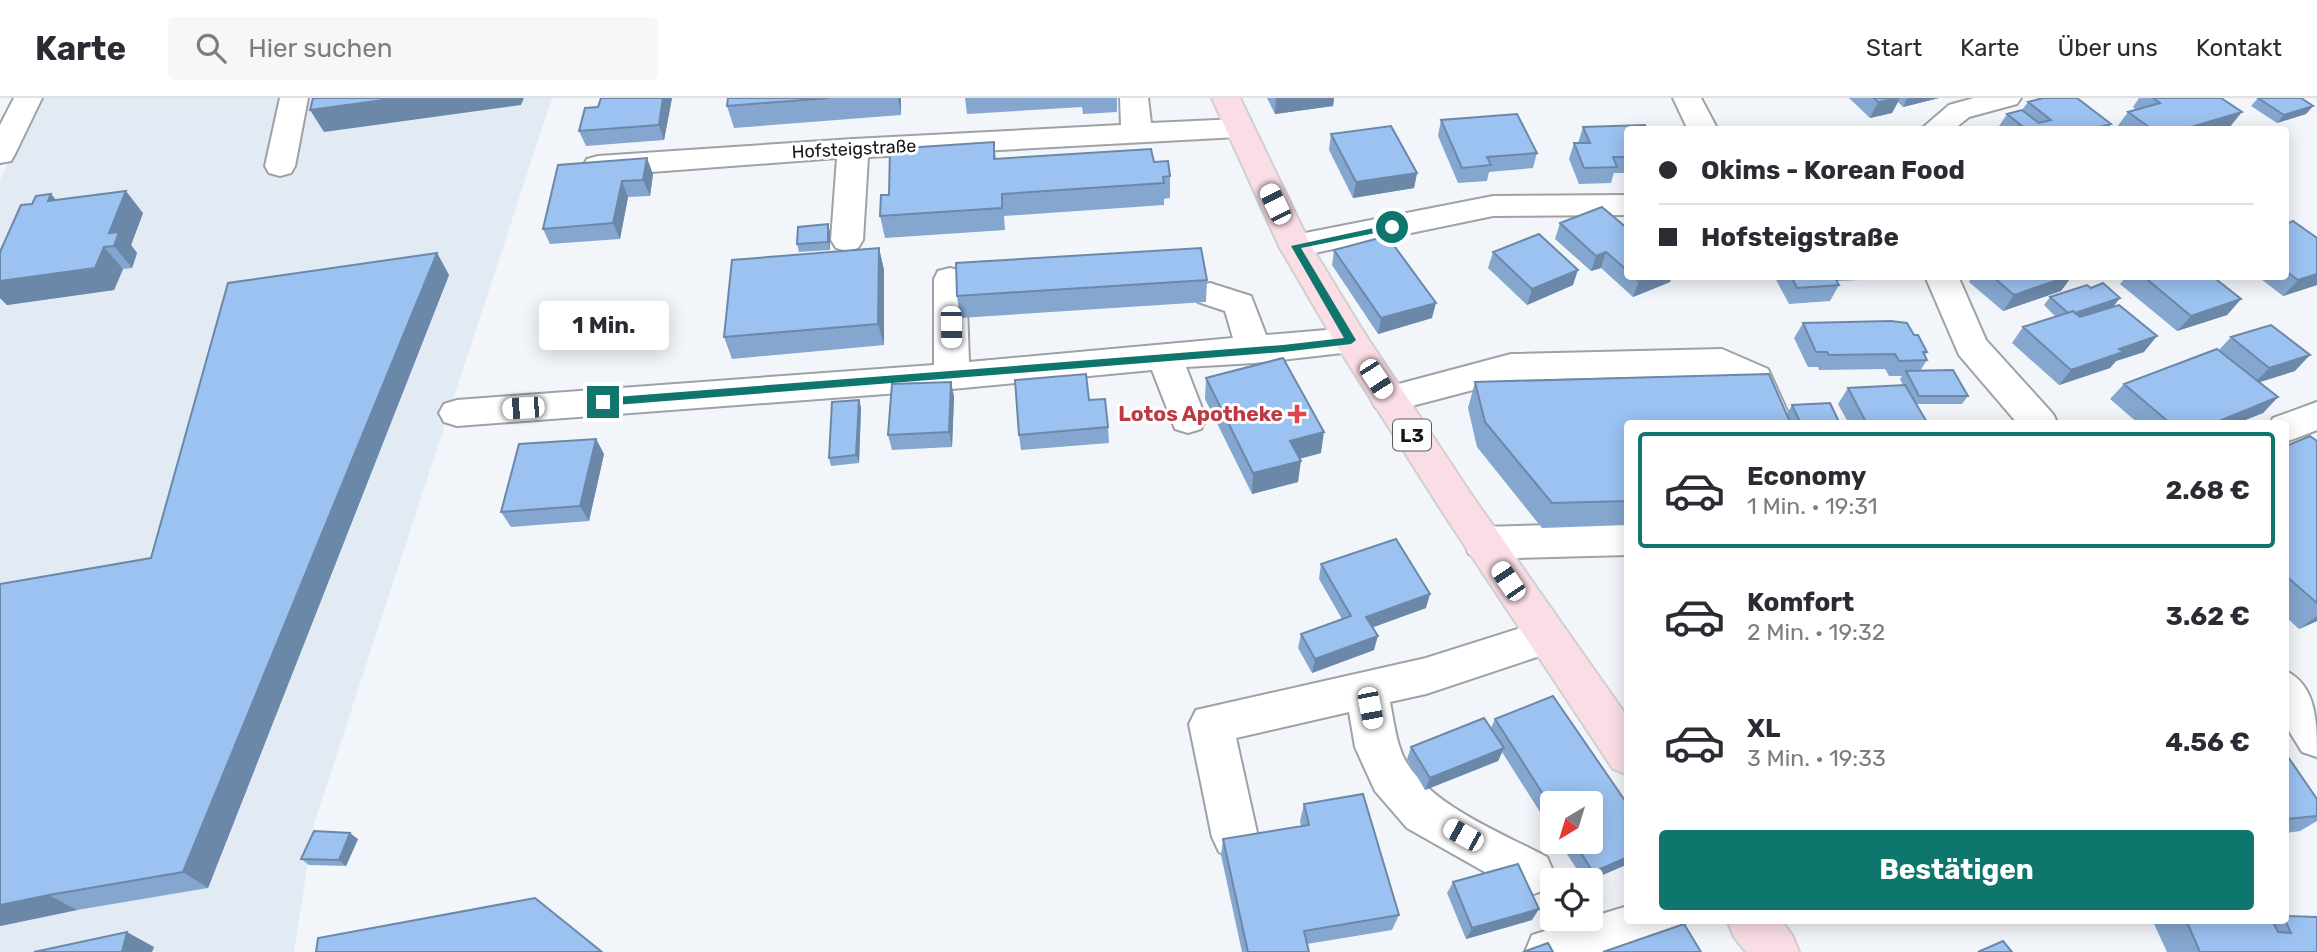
<!DOCTYPE html>
<html lang="de">
<meta charset="utf-8">
<style>
:root{--surface:#fff;--page:#f7f7f7;--text:#2b2b33;--muted:#7c7c81;--line:#e1e1e2;--accent:#0f766e}
body{margin:0;font-family:Rubik,sans-serif;background:var(--page);color:var(--text);height:100vh;display:flex;flex-direction:column;font-size:26px;white-space:nowrap}
*{box-sizing:border-box;margin:0}
p{font-size:23px;color:var(--muted)}
.icon{flex:none;width:38px;height:38px;fill:none;stroke:currentColor;stroke-width:2;stroke-linecap:round;stroke-linejoin:round}
.map{position:relative;flex:1;overflow:hidden}
.side{position:absolute;left:1624px;top:322px;width:665px;height:504px;display:flex;flex-direction:column;background:var(--surface);border-radius:7px;box-shadow:0 4px 18px #0003}
.side>*{flex:none}
.banner{position:absolute;left:1624px;top:28px;width:665px;height:154px;border-radius:7px;box-shadow:0 4px 18px #0003;display:grid;align-content:center;height:154px;padding:0 35px;background:var(--surface)}
.needle{width:46px;rotate:218deg}
.fabs{position:absolute;left:1540px;top:693px;display:grid;gap:14px}
.fabs a{display:grid;place-items:center;width:63px;height:63px;border-radius:7px;background:var(--surface);box-shadow:0 4px 18px #0003;font-size:35px}
.end{position:absolute;width:32px;height:32px;margin:-16px;border:9px solid #0f766e;background:#fff;box-shadow:0 0 0 4px #fff}
.from{border-radius:50%}
.bubble{position:absolute;height:49px;border-radius:7px;background:var(--surface);box-shadow:0 4px 18px #0003;font-size:23px;font-weight:700;line-height:49px;text-align:center}
.car{position:absolute;width:21px;height:42px;margin:-21px -10px;border-radius:9px;box-shadow:0 0 5px 2px #0007;background:linear-gradient(#fff 24%,#345 0 40%,#fff 0 76%,#345 0 86%,#fff 0)}
.banner b{display:flex;align-items:center;gap:24px;height:66px;font-size:26px}
.banner b+b{border-top:2px solid var(--line)}
.banner i{width:18px;height:18px;background:var(--text)}
ul{padding:12px 0 0;list-style:none}
li{display:flex;align-items:center;gap:21px;height:116px;margin:0 14px 10px;padding:0 21px;border:4px solid transparent;border-radius:7px}
li div{flex:1}
li b{display:block;font-size:26px}
li em{font-style:normal;font-weight:700}
li.on{border-color:var(--accent)}
li>.icon{width:63px;height:63px;stroke-width:1.5}
.button{display:flex;gap:14px;margin-top:auto;padding:14px 35px}
.button a{flex:1;height:80px;border-radius:7px;background:var(--accent);color:#fff;font-size:28px;font-weight:700;line-height:80px;text-align:center}
header{display:flex;align-items:center;gap:42px;box-sizing:border-box;height:98px;padding:0 35px;background:var(--surface);border-bottom:2px solid var(--line)}
header strong{font-size:33px}
nav{display:flex;gap:38px;margin-inline-start:auto;font-size:24px}
.search{width:490px;height:63px;background:var(--page);display:flex;align-items:center;gap:18px;box-sizing:border-box;padding:0 24px;border-radius:7px;color:var(--muted);font-size:26px}
.map>svg:first-child{display:block}
.built{fill:#e2ebf4}
.lines{fill:none;stroke-linecap:round;stroke-linejoin:round}
.minor-casing{stroke:#9ea1a5;stroke-width:4}
.major-casing{stroke:#d0d0d1;stroke-width:4}
.minor{fill:#fff;fill-rule:evenodd}
.major{fill:#fadde5;fill-rule:evenodd}
.wall{fill:#85a7cf}
.shaded-wall{fill:#6c88a9}
.building{fill:#9bc2f1;stroke:#6c88a9;stroke-width:2}
.route{fill:#0f766e}
.health-dot{fill:#e0444e;stroke:#fff;stroke-width:2.5}
.labels{text-anchor:middle;stroke-width:6;stroke-linejoin:round;paint-order:stroke}
.far-street-label{font-size:18px;fill:#151617;stroke:#fff}
.shield{fill:#fff;stroke:#5b5c5d;stroke-width:2}
.shield-label{font-size:19px;font-weight:bold;fill:#151617}
.health-label{font-size:21px;font-weight:bold;fill:#be3a42;stroke:#fff;text-anchor:end}
</style>
<header>
<strong>Karte</strong>
<div class="search"><svg class="icon" aria-label="search" viewBox="0 0 24 24"><circle cx="10" cy="10" r="6"/><path d="M15 15l6 6"/></svg>Hier suchen</div>
<nav><a>Start</a><a>Karte</a><a>Über uns</a><a>Kontakt</a></nav>
</header>
<div class="map">
<svg width="2317" height="854" viewBox="0 0 2317 854">
<rect width="100%" height="100%" fill="#f2f6fa"/>
<!-- built -->
<path class="built" d="M 38,0 L 552,0 L 314,726 L 294,854 L 0,854 L 0,82 Z"/>
<g class="lines">
<defs>
<path id="minor" d="M 14,0 L 42,0 L 15,56 L 11,63 L 0,65 L 0,27 Z
M 280,0 L 308,0 L 295,68 L 291,75 L 280,78 L 269,75 L 265,68 Z
M 1120,0 L 1148,0 L 1151,25 L 1238,21 L 1248,24 L 1253,30 L 1248,36 L 1238,39 L 868,59 L 863,142 L 858,150 L 847,153 L 836,150 L 831,142 L 837,60 L 598,78 L 587,75 L 583,68 L 587,61 L 598,58 L 853,41 L 1121,27 Z
M 1673,0 L 1701,0 L 1718,32 L 1688,32 Z
M 1974,0 L 2021,0 L 2017,6 L 1969,19 L 1953,32 L 1920,32 L 1949,7 Z
M 1628,97 L 1628,117 L 1493,118 L 1295,159 L 1284,156 L 1279,148 L 1284,140 L 1295,137 L 1493,98 Z
M 950,170 L 962,173 L 966,181 L 969,264 L 1233,240 L 1225,213 L 1198,204 L 1193,196 L 1198,188 L 1210,185 L 1251,198 L 1266,237 L 1351,230 L 1363,233 L 1368,242 L 1363,251 L 1351,254 L 1254,265 L 1186,269 L 1206,321 L 1201,331 L 1188,335 L 1175,331 L 1152,272 L 952,291 L 457,328 L 444,324 L 439,315 L 444,306 L 457,302 L 934,267 L 934,181 L 938,173 Z
M 1925,178 L 1958,178 L 1986,242 L 2053,316 L 2058,326 L 2018,326 L 1959,257 Z
M 1722,251 L 1768,271 L 1793,326 L 1757,326 L 1742,288 L 1718,277 L 1511,282 L 1389,314 L 1376,310 L 1371,301 L 1376,292 L 1511,256 Z
M 2317,304 L 2317,332 L 2286,344 L 2286,326 L 2270,326 L 2273,320 Z
M 1628,425 L 1628,457 L 1483,461 L 1469,456 L 1464,445 L 1469,434 L 1483,429 Z
M 1546,522 L 1561,527 L 1567,539 L 1561,551 L 1426,596 L 1390,604 C 1394,624 1396,645 1405,662 C 1431,708 1502,735 1547,759 L 1554,775 L 1547,791 L 1531,797 L 1515,791 L 1407,730 L 1375,693 L 1355,649 L 1349,614 L 1236,640 L 1258,739 L 1251,754 L 1235,761 L 1219,754 L 1212,739 L 1189,626 L 1196,612 L 1426,560 Z
M 2286,573 C 2317,588 2317,625 2317,659 L 2302,654 L 2286,628 Z
M 1628,808 L 1628,822 L 1686,822 L 1679,839 L 1632,854 L 1525,854 L 1532,837 Z"/>
<path id="major" d="M 1212,0 L 1240,0 L 1311,148 L 1363,233 L 1473,399 L 1628,620 L 1628,677 L 1613,671 L 1447,421 L 1339,251 L 1279,148 Z
M 1727,822 L 1781,822 L 1792,837 L 1799,854 L 1746,854 L 1734,839 Z"/>
</defs>
<!-- minor casing -->
<use href="#minor" class="minor-casing"/>
<!-- major casing -->
<use href="#major" class="major-casing"/>
<!-- minor -->
<use href="#minor" class="minor"/>
<!-- major -->
<use href="#major" class="major"/>
</g>
<!-- wall -->
<path class="wall" d="M 601,0 L 672,0 L 664,42 L 586,48 L 579,33 L 598,9 Z
M 728,0 L 901,0 L 901,17 L 734,30 L 727,8 Z
M 965,0 L 1117,0 L 1117,14 L 1083,16 L 1082,9 L 967,16 Z
M 1267,0 L 1334,0 L 1333,8 L 1275,16 Z
M 1849,0 L 1939,0 L 1903,9 L 1898,4 L 1892,15 L 1870,20 Z
M 2139,0 L 2221,0 L 2229,30 L 2224,32 L 2120,32 L 2117,29 L 2128,14 L 2136,12 L 2133,9 Z
M 2258,0 L 2313,8 L 2306,16 L 2277,25 L 2251,8 Z
M 2028,4 L 2107,32 L 1997,31 L 2007,16 L 2022,12 Z
M 1441,22 L 1537,55 L 1533,70 L 1489,74 L 1487,83 L 1458,85 L 1438,38 Z
M 1583,29 L 1628,32 L 1628,75 L 1614,75 L 1611,85 L 1579,86 L 1569,61 L 1574,45 L 1578,45 Z
M 1331,36 L 1417,75 L 1414,90 L 1353,100 L 1329,52 Z
M 994,44 L 996,61 L 1154,64 L 1170,78 L 1170,100 L 1164,101 L 1164,107 L 1004,118 L 1005,132 L 885,140 L 880,118 L 889,97 Z
M 558,67 L 653,76 L 650,98 L 628,99 L 620,141 L 550,146 L 543,131 Z
M 57,102 L 143,115 L 131,147 L 137,155 L 132,170 L 123,171 L 114,192 L 7,207 L 0,200 L 0,154 Z
M 1560,125 L 1628,131 L 1628,178 L 1672,178 L 1670,184 L 1633,199 L 1601,170 L 1591,173 L 1555,141 Z
M 828,126 L 830,134 L 830,152 L 799,154 L 797,146 Z
M 2286,126 L 2317,187 L 2283,198 L 2257,178 L 2286,178 Z
M 879,150 L 884,172 L 884,247 L 732,261 L 724,239 Z
M 1334,152 L 1432,220 L 1378,236 L 1332,167 Z
M 1493,154 L 1573,187 L 1527,207 L 1488,170 Z
M 437,155 L 449,177 L 208,790 L 77,812 L 0,828 L 0,486 L 151,460 Z
M 1774,178 L 1862,178 L 1860,182 L 1837,183 L 1839,187 L 1830,203 L 1789,206 Z
M 1973,178 L 2072,178 L 2061,193 L 2003,213 L 1969,184 Z
M 2127,178 L 2212,178 L 2241,201 L 2227,217 L 2177,233 L 2120,186 Z
M 1207,182 L 1206,204 L 960,220 L 957,198 Z
M 2050,199 L 2114,208 L 2144,254 L 2116,263 L 2110,270 L 2059,287 L 2012,245 L 2023,229 L 2056,219 L 2044,207 Z
M 1803,225 L 1914,237 L 1927,254 L 1925,257 L 1927,262 L 1920,273 L 1968,298 L 1962,306 L 1916,306 L 1928,326 L 1849,326 L 1838,306 L 1848,290 L 1903,287 L 1900,281 L 1902,278 L 1889,278 L 1885,271 L 1819,272 L 1818,269 L 1808,269 L 1794,240 Z
M 2231,239 L 2295,273 L 2259,284 L 2278,299 L 2263,315 L 2235,326 L 2139,326 L 2110,301 L 2124,286 L 2219,252 Z
M 1206,280 L 1321,355 L 1299,361 L 1298,384 L 1252,396 L 1205,301 Z
M 951,284 L 954,299 L 952,349 L 892,352 L 888,337 Z
M 1475,284 L 1787,316 L 1792,307 L 1840,326 L 1628,326 L 1628,427 L 1542,430 L 1477,349 L 1468,310 Z
M 859,302 L 861,310 L 859,365 L 831,368 L 829,360 Z
M 1089,302 L 1108,329 L 1109,345 L 1021,352 L 1019,337 Z
M 596,341 L 604,356 L 589,423 L 511,429 L 501,414 Z
M 2317,343 L 2317,523 L 2299,531 L 2286,519 L 2286,348 Z
M 1321,466 L 1426,510 L 1372,529 L 1374,552 L 1312,575 L 1298,550 L 1301,536 L 1342,521 L 1319,481 Z
M 1495,621 L 1628,707 L 1628,766 L 1591,782 L 1584,782 L 1559,744 L 1591,744 L 1552,705 L 1552,733 L 1502,654 L 1498,663 L 1425,692 L 1407,661 L 1411,649 L 1491,630 Z
M 2286,656 L 2317,701 L 2317,723 L 2300,733 L 2286,735 Z
M 1304,706 L 1399,817 L 1392,832 L 1307,846 L 1309,854 L 1242,854 L 1221,757 L 1223,741 L 1301,728 L 1300,723 Z
M 358,741 L 346,768 L 309,767 L 301,761 Z
M 1453,784 L 1532,822 L 1466,841 L 1447,795 Z
M 2160,822 L 2286,822 L 2317,854 L 2167,854 L 2154,826 Z"/>
<!-- shaded-wall -->
<path class="shaded-wall" d="M 398,0 L 524,0 L 521,7 L 324,34 L 310,12 Z
M 663,0 L 672,0 L 664,42 L 659,27 Z
M 898,0 L 901,0 L 901,17 Z
M 1276,0 L 1334,0 L 1333,8 L 1275,16 Z
M 1900,0 L 1892,15 L 1870,20 L 1878,4 Z
M 1909,0 L 1939,0 L 1903,9 L 1907,1 Z
M 2313,8 L 2306,16 L 2277,25 L 2284,17 Z
M 2242,14 L 2229,30 L 2224,32 L 2181,32 Z
M 2111,26 L 2107,32 L 2089,32 Z
M 647,60 L 653,76 L 650,98 L 643,82 Z
M 1417,75 L 1414,90 L 1353,100 L 1356,84 Z
M 622,83 L 628,99 L 620,141 L 613,125 Z
M 126,93 L 143,115 L 131,147 L 137,155 L 132,170 L 114,148 L 109,135 Z
M 51,96 L 70,118 L 48,103 Z
M 828,126 L 830,134 L 830,152 L 828,144 Z
M 104,149 L 123,171 L 114,192 L 7,207 L 0,200 L 0,183 Z
M 879,150 L 884,172 L 884,247 L 878,226 Z
M 1606,154 L 1601,170 L 1591,173 L 1596,158 Z
M 437,155 L 449,177 L 208,790 L 183,774 Z
M 1578,172 L 1573,187 L 1527,207 L 1532,191 Z
M 2317,176 L 2317,187 L 2283,198 L 2298,182 Z
M 1652,178 L 1672,178 L 1670,184 L 1633,199 L 1639,184 Z
M 2069,178 L 2072,178 L 2061,193 L 2003,213 L 2014,197 Z
M 2120,200 L 2114,208 L 2063,225 L 2070,216 Z
M 2241,201 L 2227,217 L 2177,233 L 2191,218 Z
M 1436,205 L 1432,220 L 1378,236 L 1381,220 Z
M 2157,238 L 2144,254 L 2116,263 L 2110,270 L 2059,287 L 2071,272 L 2119,251 Z
M 2310,257 L 2295,273 L 2254,286 L 2269,270 Z
M 951,284 L 954,299 L 952,349 L 949,334 Z
M 2278,299 L 2263,315 L 2235,326 L 2212,326 Z
M 859,302 L 861,310 L 859,365 L 856,357 Z
M 1324,334 L 1321,355 L 1287,364 L 1290,343 Z
M 596,341 L 604,356 L 589,423 L 580,408 Z
M 1301,363 L 1298,384 L 1252,396 L 1253,375 Z
M 1430,496 L 1426,510 L 1363,533 L 1366,519 Z
M 2317,518 L 2317,523 L 2299,531 Z
M 1378,538 L 1374,552 L 1312,575 L 1315,561 Z
M 1504,650 L 1498,663 L 1425,692 L 1430,680 Z
M 350,735 L 358,741 L 346,768 L 339,762 Z
M 1628,759 L 1628,766 L 1591,782 L 1587,782 L 1593,774 Z
M 49,797 L 77,812 L 0,828 L 0,807 Z
M 1539,811 L 1532,822 L 1466,841 L 1472,830 Z
M 127,834 L 154,849 L 152,854 L 122,854 Z"/>
<!-- building -->
<path class="building" d="M 313,0 L 398,0 L 310,12 Z
M 601,0 L 663,0 L 659,27 L 579,33 L 585,10 L 598,9 Z
M 728,0 L 829,0 L 727,8 Z
M 1874,0 L 1898,0 L 1878,4 Z
M 2043,0 L 2077,0 L 2111,26 L 2089,32 L 2047,32 L 2044,30 L 2037,32 L 2027,32 L 2007,16 L 2022,12 L 2039,25 L 2051,22 L 2028,4 Z
M 2153,0 L 2221,0 L 2242,14 L 2181,32 L 2153,32 L 2128,14 L 2160,5 Z
M 2258,0 L 2301,0 L 2313,8 L 2284,17 Z
M 1517,16 L 1537,55 L 1487,59 L 1491,67 L 1462,70 L 1441,22 Z
M 1645,27 L 1647,32 L 1628,32 L 1628,59 L 1613,59 L 1617,69 L 1584,70 L 1574,45 L 1590,45 L 1583,29 Z
M 1391,28 L 1417,75 L 1356,84 L 1331,36 Z
M 994,44 L 994,61 L 1151,51 L 1154,64 L 1168,63 L 1170,78 L 1163,79 L 1164,85 L 1002,96 L 1002,110 L 880,118 L 881,97 L 889,97 L 890,51 Z
M 647,60 L 643,82 L 622,83 L 613,125 L 543,131 L 558,67 Z
M 126,93 L 109,135 L 119,134 L 114,148 L 104,149 L 95,170 L 0,183 L 0,154 L 21,107 L 32,106 L 36,98 L 51,96 L 48,103 Z
M 1602,109 L 1628,131 L 1628,173 L 1606,154 L 1596,158 L 1560,125 Z
M 2293,123 L 2317,140 L 2317,176 L 2298,182 L 2286,173 L 2286,126 Z
M 828,126 L 828,144 L 797,146 L 798,129 Z
M 1539,136 L 1578,172 L 1532,191 L 1493,154 Z
M 1387,138 L 1436,205 L 1381,220 L 1334,152 Z
M 879,150 L 878,226 L 724,239 L 732,162 Z
M 1201,150 L 1207,182 L 957,198 L 956,165 Z
M 437,155 L 183,774 L 49,797 L 0,807 L 0,486 L 151,460 L 228,185 Z
M 1634,178 L 1652,178 L 1639,184 Z
M 1791,178 L 1834,178 L 1839,187 L 1797,190 Z
M 1992,178 L 2069,178 L 2014,197 Z
M 2143,178 L 2212,178 L 2241,201 L 2191,218 Z
M 2103,185 L 2120,200 L 2075,215 L 2073,213 L 2068,215 L 2050,199 L 2087,187 L 2091,190 Z
M 2119,207 L 2157,238 L 2119,251 L 2123,254 L 2071,272 L 2023,229 L 2073,213 L 2080,219 Z
M 1891,223 L 1907,225 L 1914,237 L 1918,237 L 1927,254 L 1923,254 L 1927,262 L 1899,263 L 1895,256 L 1829,257 L 1827,254 L 1816,254 L 1803,225 Z
M 2271,227 L 2310,257 L 2269,270 L 2231,239 Z
M 2217,251 L 2278,299 L 2212,326 L 2171,326 L 2124,286 Z
M 1283,260 L 1324,334 L 1290,343 L 1301,363 L 1253,375 L 1206,280 Z
M 1953,272 L 1968,298 L 1919,298 L 1906,273 Z
M 1086,276 L 1089,302 L 1105,301 L 1108,329 L 1019,337 L 1015,282 Z
M 1769,276 L 1791,326 L 1628,326 L 1628,403 L 1552,405 L 1485,324 L 1475,284 Z
M 951,284 L 949,334 L 888,337 L 892,286 Z
M 1905,287 L 1928,326 L 1867,326 L 1848,290 Z
M 859,302 L 856,357 L 829,360 L 832,304 Z
M 1830,305 L 1840,326 L 1801,326 L 1792,307 Z
M 1985,323 L 1986,326 L 1951,326 Z
M 2310,338 L 2317,343 L 2317,505 L 2286,478 L 2286,348 Z
M 596,341 L 580,408 L 501,414 L 519,346 Z
M 1396,441 L 1430,496 L 1366,519 L 1378,538 L 1315,561 L 1301,536 L 1351,518 L 1321,466 Z
M 1553,598 L 1628,707 L 1628,759 L 1593,774 L 1574,744 L 1591,744 L 1591,705 L 1552,705 L 1552,710 L 1495,621 Z
M 1484,620 L 1504,650 L 1430,680 L 1411,649 Z
M 2286,656 L 2317,701 L 2317,718 L 2286,721 Z
M 1363,696 L 1399,817 L 1304,833 L 1309,854 L 1248,854 L 1223,741 L 1309,727 L 1304,706 Z
M 314,733 L 350,735 L 339,762 L 301,761 Z
M 1518,766 L 1539,811 L 1472,830 L 1453,784 Z
M 535,800 L 602,854 L 316,854 L 318,840 Z
M 2286,818 L 2317,819 L 2317,854 L 2200,854 L 2186,822 L 2272,822 L 2278,834 L 2291,835 L 2285,822 Z
M 1684,826 L 1701,854 L 1603,854 Z
M 127,834 L 122,854 L 34,854 Z
M 2003,843 L 2012,854 L 1978,854 Z
M 1548,845 L 1553,854 L 1523,854 Z"/>
<!-- route -->
<path class="route" d="M 1392,126 L 1396,129 L 1395,131 L 1301,150 L 1356,242 L 1351,246 L 1283,254 L 603,308 L 598,304 L 603,300 L 1283,247 L 1344,240 L 1291,148 Z"/>
<!-- markers -->
<path class="health-dot" d="M1293.5 305.5h7v7h7v7h-7v7h-7v-7h-7v-7h7z"/>
<g class="labels">
<!-- far-street labels -->
<g class="far-street-label">
<text transform="translate(854 51) rotate(-3)" y="6">Hofsteigstraße</text>
</g>
<!-- shield labels -->
<rect class="shield" x="1393" y="321.5" width="38" height="31" rx="5"/>
<g class="shield-label">
<text x="1412" y="344">L3</text>
</g>
<!-- health labels -->
<g class="health-label">
<text x="1283" y="323">Lotos Apotheke</text>
</g>
</g>
</svg>
<div class="fabs">
<a><svg class="needle" viewBox="-14 -14 28 28"><path d="M0-13l5 13h-10z" fill="#e53935"/><path d="M0 13l5-13h-10z" fill="#7c7c81"/></svg></a>
<a><svg class="icon" aria-label="locate" viewBox="0 0 24 24"><circle cx="12" cy="12" r="6"/><path d="M12 2v4M12 18v4M2 12h4M18 12h4"/></svg></a>
</div>
<i class="end from" style="left:1392px;top:129px"></i>
<i class="end" style="left:603px;top:304px"></i>
<div class="bubble" style="left:539px;top:203px;width:130px">1 Min.</div>
<i class="car" style="left:1275px;top:106px;rotate:334deg"></i>
<i class="car" style="left:951px;top:229px;rotate:179deg"></i>
<i class="car" style="left:1376px;top:281px;rotate:147deg"></i>
<i class="car" style="left:523px;top:310px;rotate:266deg"></i>
<i class="car" style="left:1508px;top:483px;rotate:326deg"></i>
<i class="car" style="left:1370px;top:610px;rotate:169deg"></i>
<i class="car" style="left:1463px;top:737px;rotate:299deg"></i>
<div class="banner">
<b><i class="from"></i>Okims - Korean Food</b>
<b><i></i>Hofsteigstraße</b>
</div>
<section class="side">
<ul>
<li class="on"><svg class="icon" aria-label="car" viewBox="0 0 24 24"><path d="M5 17H2v-5l4-1 3-4h7l3 4 3 1v5h-3M9 17h6M6 11h13"/><circle cx="7" cy="17" r="2"/><circle cx="17" cy="17" r="2"/></svg><div><b>Economy</b><p>1 Min. · 19:31</p></div><em>2.68 €</em></li>
<li><svg class="icon" aria-label="car" viewBox="0 0 24 24"><path d="M5 17H2v-5l4-1 3-4h7l3 4 3 1v5h-3M9 17h6M6 11h13"/><circle cx="7" cy="17" r="2"/><circle cx="17" cy="17" r="2"/></svg><div><b>Komfort</b><p>2 Min. · 19:32</p></div><em>3.62 €</em></li>
<li><svg class="icon" aria-label="car" viewBox="0 0 24 24"><path d="M5 17H2v-5l4-1 3-4h7l3 4 3 1v5h-3M9 17h6M6 11h13"/><circle cx="7" cy="17" r="2"/><circle cx="17" cy="17" r="2"/></svg><div><b>XL</b><p>3 Min. · 19:33</p></div><em>4.56 €</em></li>
</ul>
<div class="button"><a>Bestätigen</a></div>
</section>
</div>
